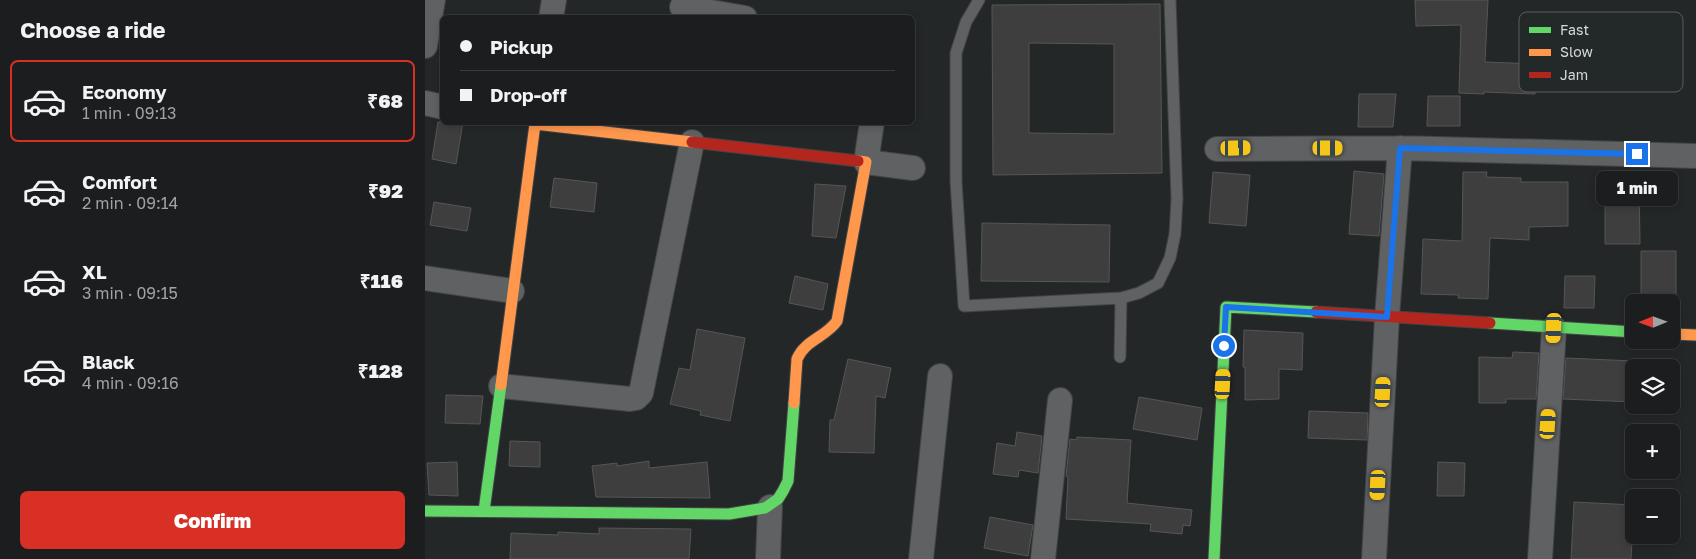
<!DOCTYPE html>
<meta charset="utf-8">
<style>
:root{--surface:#1b1d1e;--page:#242627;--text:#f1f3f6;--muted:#a0a2a4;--line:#393b3c;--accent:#d93025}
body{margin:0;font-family:"Golos Text",sans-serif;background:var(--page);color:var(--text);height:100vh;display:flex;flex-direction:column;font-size:19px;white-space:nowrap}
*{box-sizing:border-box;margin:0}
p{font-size:16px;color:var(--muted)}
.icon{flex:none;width:28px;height:28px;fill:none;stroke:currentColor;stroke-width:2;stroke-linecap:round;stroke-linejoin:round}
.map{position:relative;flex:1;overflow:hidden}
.sheet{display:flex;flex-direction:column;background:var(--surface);width:425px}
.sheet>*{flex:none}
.top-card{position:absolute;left:15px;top:15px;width:475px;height:110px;border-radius:8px;box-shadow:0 2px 8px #0003,0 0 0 1px var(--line);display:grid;align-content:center;height:110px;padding:0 20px;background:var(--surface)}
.needle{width:32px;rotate:269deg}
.buttons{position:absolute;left:1200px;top:294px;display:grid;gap:10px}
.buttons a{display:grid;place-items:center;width:55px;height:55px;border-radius:8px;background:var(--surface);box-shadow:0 2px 8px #0003,0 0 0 1px var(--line);font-size:25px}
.end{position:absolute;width:22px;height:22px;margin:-11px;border:6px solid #1a73e8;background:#fff;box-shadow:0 0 0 2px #fff}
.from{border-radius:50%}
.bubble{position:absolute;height:35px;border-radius:8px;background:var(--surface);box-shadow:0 2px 8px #0003,0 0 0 1px var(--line);font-size:16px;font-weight:800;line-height:35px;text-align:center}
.car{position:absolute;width:15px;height:30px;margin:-15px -8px;border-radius:6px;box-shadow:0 0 4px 1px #0007;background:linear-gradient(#f5c518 24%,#345 0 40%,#f5c518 0 76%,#345 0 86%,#f5c518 0)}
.top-card b{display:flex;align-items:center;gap:18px;height:48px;font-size:19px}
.top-card b+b{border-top:1px solid var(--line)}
.top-card i{width:12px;height:12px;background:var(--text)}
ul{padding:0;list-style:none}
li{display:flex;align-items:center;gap:15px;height:82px;margin:0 10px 8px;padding:0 10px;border:2px solid transparent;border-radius:8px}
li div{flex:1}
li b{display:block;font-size:19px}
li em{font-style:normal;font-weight:800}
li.selected{border-color:var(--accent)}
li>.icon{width:45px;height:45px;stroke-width:1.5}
h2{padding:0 20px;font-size:22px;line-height:60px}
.action{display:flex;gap:10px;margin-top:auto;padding:10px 20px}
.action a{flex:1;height:58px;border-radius:8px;background:var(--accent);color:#fff;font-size:20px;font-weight:800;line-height:58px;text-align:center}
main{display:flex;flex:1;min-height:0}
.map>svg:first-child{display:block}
.building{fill:#3d3e3d;stroke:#555655;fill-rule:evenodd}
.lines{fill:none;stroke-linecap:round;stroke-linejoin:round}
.lane-casing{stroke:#424445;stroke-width:13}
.street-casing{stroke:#424445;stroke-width:26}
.fast-casing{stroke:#424445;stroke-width:13}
.slow-casing{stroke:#424445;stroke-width:13}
.jam-casing{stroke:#424445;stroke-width:13}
.lane{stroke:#5f6162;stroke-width:11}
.street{stroke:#5f6162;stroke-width:24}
.fast{stroke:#63d668;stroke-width:11}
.slow{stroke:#ff974d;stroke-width:11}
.jam{stroke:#b3261e;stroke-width:11}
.route{stroke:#1a73e8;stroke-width:6}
.key{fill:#232829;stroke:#595d5e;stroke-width:1}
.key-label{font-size:14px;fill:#d6d9d9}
</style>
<main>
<section class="sheet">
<h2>Choose a ride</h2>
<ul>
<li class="selected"><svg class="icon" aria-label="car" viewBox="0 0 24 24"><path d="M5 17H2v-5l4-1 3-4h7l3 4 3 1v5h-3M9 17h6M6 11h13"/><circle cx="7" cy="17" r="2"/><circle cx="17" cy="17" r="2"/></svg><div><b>Economy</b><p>1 min · 09:13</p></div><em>₹68</em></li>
<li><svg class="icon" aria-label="car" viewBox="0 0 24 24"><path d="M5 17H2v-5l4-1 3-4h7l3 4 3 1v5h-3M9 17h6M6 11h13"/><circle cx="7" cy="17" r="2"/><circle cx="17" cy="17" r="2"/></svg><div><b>Comfort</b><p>2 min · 09:14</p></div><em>₹92</em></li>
<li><svg class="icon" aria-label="car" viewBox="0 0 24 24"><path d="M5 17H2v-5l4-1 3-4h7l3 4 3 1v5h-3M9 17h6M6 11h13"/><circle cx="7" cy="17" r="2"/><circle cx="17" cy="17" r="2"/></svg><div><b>XL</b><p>3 min · 09:15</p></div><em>₹116</em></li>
<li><svg class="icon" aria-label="car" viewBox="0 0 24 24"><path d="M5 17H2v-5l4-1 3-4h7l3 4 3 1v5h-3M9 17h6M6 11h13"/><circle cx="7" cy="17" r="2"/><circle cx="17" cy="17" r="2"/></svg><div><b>Black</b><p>4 min · 09:16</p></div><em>₹128</em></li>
</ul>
<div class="action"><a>Confirm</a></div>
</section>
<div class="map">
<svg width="1271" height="559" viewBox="0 0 1271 559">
<rect width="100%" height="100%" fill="#242728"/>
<!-- building -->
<path class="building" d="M 990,0 L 1063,0 L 1060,62 L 1111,64 L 1110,94 L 1059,92 L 1059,94 L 1034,93 L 1036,25 L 991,26 Z
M 735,4 L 737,173 L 568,175 L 567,5 ZM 604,43 L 689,44 L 689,134 L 604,133 Z
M 934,94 L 971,94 L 968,127 L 933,127 Z
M 1003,96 L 1035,96 L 1035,126 L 1002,126 Z
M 13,122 L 38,122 L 31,164 L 7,159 Z
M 929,171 L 959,174 L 954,236 L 924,234 Z
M 788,172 L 825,175 L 821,226 L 784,223 Z
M 1038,172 L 1062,172 L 1061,177 L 1096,178 L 1096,182 L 1143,182 L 1143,226 L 1104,227 L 1104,240 L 1065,238 L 1063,299 L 1033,298 L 1034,295 L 996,294 L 998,239 L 1037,241 Z
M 129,178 L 172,183 L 169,212 L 125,207 Z
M 1214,182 L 1215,244 L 1180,244 L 1180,183 Z
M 390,184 L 421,186 L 411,238 L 387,236 Z
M 9,202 L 46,208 L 42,231 L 5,225 Z
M 557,223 L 685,225 L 684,282 L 556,281 Z
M 1216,251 L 1251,251 L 1251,302 L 1216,302 Z
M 370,276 L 403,284 L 398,310 L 364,303 Z
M 1140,276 L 1170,276 L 1169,308 L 1139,308 Z
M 272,329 L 320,338 L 305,421 L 275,415 L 276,411 L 245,404 L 254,368 L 265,370 Z
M 819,330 L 878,333 L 877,370 L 854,369 L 854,399 L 820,400 L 820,367 L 818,367 Z
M 1088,352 L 1114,353 L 1111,399 L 1081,399 L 1081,403 L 1054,403 L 1054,357 L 1087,358 Z
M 1141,358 L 1209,361 L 1209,402 L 1138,399 Z
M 423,359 L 466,368 L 460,398 L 451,396 L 449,453 L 404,452 L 405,420 L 409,420 Z
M 21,395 L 58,396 L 55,424 L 20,423 Z
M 714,397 L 777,408 L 772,440 L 708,429 Z
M 884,411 L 943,413 L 942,440 L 883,438 Z
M 592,432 L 617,436 L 613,473 L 594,470 L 593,477 L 568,474 L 572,443 L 590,446 Z
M 652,437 L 706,440 L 702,503 L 767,510 L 765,526 L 758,525 L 757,534 L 725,531 L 726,524 L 641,519 L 643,477 L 641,476 L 645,439 L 651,440 Z
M 85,441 L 115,442 L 115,467 L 84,466 Z
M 224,461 L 224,468 L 282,462 L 285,498 L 171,497 L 167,466 L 192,463 L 192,466 Z
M 32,462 L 33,496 L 4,495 L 2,463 Z
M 1013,462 L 1040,463 L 1039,496 L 1012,496 Z
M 1149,502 L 1209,505 L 1206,559 L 1146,559 Z
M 565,517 L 608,525 L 603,556 L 559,548 Z
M 174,528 L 266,529 L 264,559 L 85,559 L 86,533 L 133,535 L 133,532 L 174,534 Z"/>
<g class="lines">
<defs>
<path id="lane" d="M 554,0 L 541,22 L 531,53 L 531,181 L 539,306 L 696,298 L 695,357
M 696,298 L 714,293 L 733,283 L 745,258 L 750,234 L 752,199 L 745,0"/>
<path id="street" d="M 257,7 L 320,18
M 126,18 L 129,0
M 0,46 L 8,0
M 0,103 L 18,107
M 447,122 L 441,162 L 488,168
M 792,149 L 975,148 L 1271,156
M 0,278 L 87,291
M 76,386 L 205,399 L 211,398 L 216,393 L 267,142
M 343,559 L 345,507
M 496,559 L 515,376
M 618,559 L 635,400
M 949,559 L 962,317 L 975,148
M 1115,559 L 1129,328"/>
<path id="fast" d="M 1065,323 L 1209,332
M 0,511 L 304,514 L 340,508 L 353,499 L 358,491 L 363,481 L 369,403
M 59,511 L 76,385
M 789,559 L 801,307 L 891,312"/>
<path id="slow" d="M 1246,334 L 1271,335
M 76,385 L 110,124 L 267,142
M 369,403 L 372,359 C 380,340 401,337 412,321 L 441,162 L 433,161"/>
<path id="jam" d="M 267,142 L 433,161
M 891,312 L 1065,323"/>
</defs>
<!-- lane casing -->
<use href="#lane" class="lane-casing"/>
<!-- street casing -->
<use href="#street" class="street-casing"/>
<!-- fast casing -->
<use href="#fast" class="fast-casing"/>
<!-- slow casing -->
<use href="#slow" class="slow-casing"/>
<!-- jam casing -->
<use href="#jam" class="jam-casing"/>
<!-- lane -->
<use href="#lane" class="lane"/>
<!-- street -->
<use href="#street" class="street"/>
<!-- fast -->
<use href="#fast" class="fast"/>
<!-- slow -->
<use href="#slow" class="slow"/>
<!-- jam -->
<use href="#jam" class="jam"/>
</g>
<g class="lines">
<!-- route -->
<path class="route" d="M 799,346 L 801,307 L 962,317 L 975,148 L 1212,154"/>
</g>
<!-- legend -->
<rect x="1094" y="12" width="164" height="80" rx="8" class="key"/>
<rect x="1104" y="27" width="22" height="6" fill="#63d668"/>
<rect x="1104" y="49" width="22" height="7" fill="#ff974d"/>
<rect x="1104" y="72" width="22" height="6" fill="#b3261e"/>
<g class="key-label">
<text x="1135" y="35">Fast</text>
<text x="1135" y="57">Slow</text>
<text x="1135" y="80">Jam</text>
</g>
</svg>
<div class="buttons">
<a><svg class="needle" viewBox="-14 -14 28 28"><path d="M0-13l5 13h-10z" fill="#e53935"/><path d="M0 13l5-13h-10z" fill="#a0a2a4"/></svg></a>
<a><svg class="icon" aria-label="layers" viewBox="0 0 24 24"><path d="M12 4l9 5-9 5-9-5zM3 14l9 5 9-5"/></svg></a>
<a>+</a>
<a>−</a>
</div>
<i class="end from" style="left:799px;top:346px"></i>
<i class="end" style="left:1212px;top:154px"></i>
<div class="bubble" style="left:1171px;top:171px;width:82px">1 min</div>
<i class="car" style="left:811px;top:148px;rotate:89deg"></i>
<i class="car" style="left:903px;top:148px;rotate:90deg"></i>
<i class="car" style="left:1129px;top:328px;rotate:183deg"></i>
<i class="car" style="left:798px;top:384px;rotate:3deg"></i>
<i class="car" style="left:958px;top:392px;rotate:3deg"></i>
<i class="car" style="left:1123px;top:424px;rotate:4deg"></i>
<i class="car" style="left:953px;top:485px;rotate:183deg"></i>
<div class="top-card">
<b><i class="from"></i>Pickup</b>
<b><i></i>Drop-off</b>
</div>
</div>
</main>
